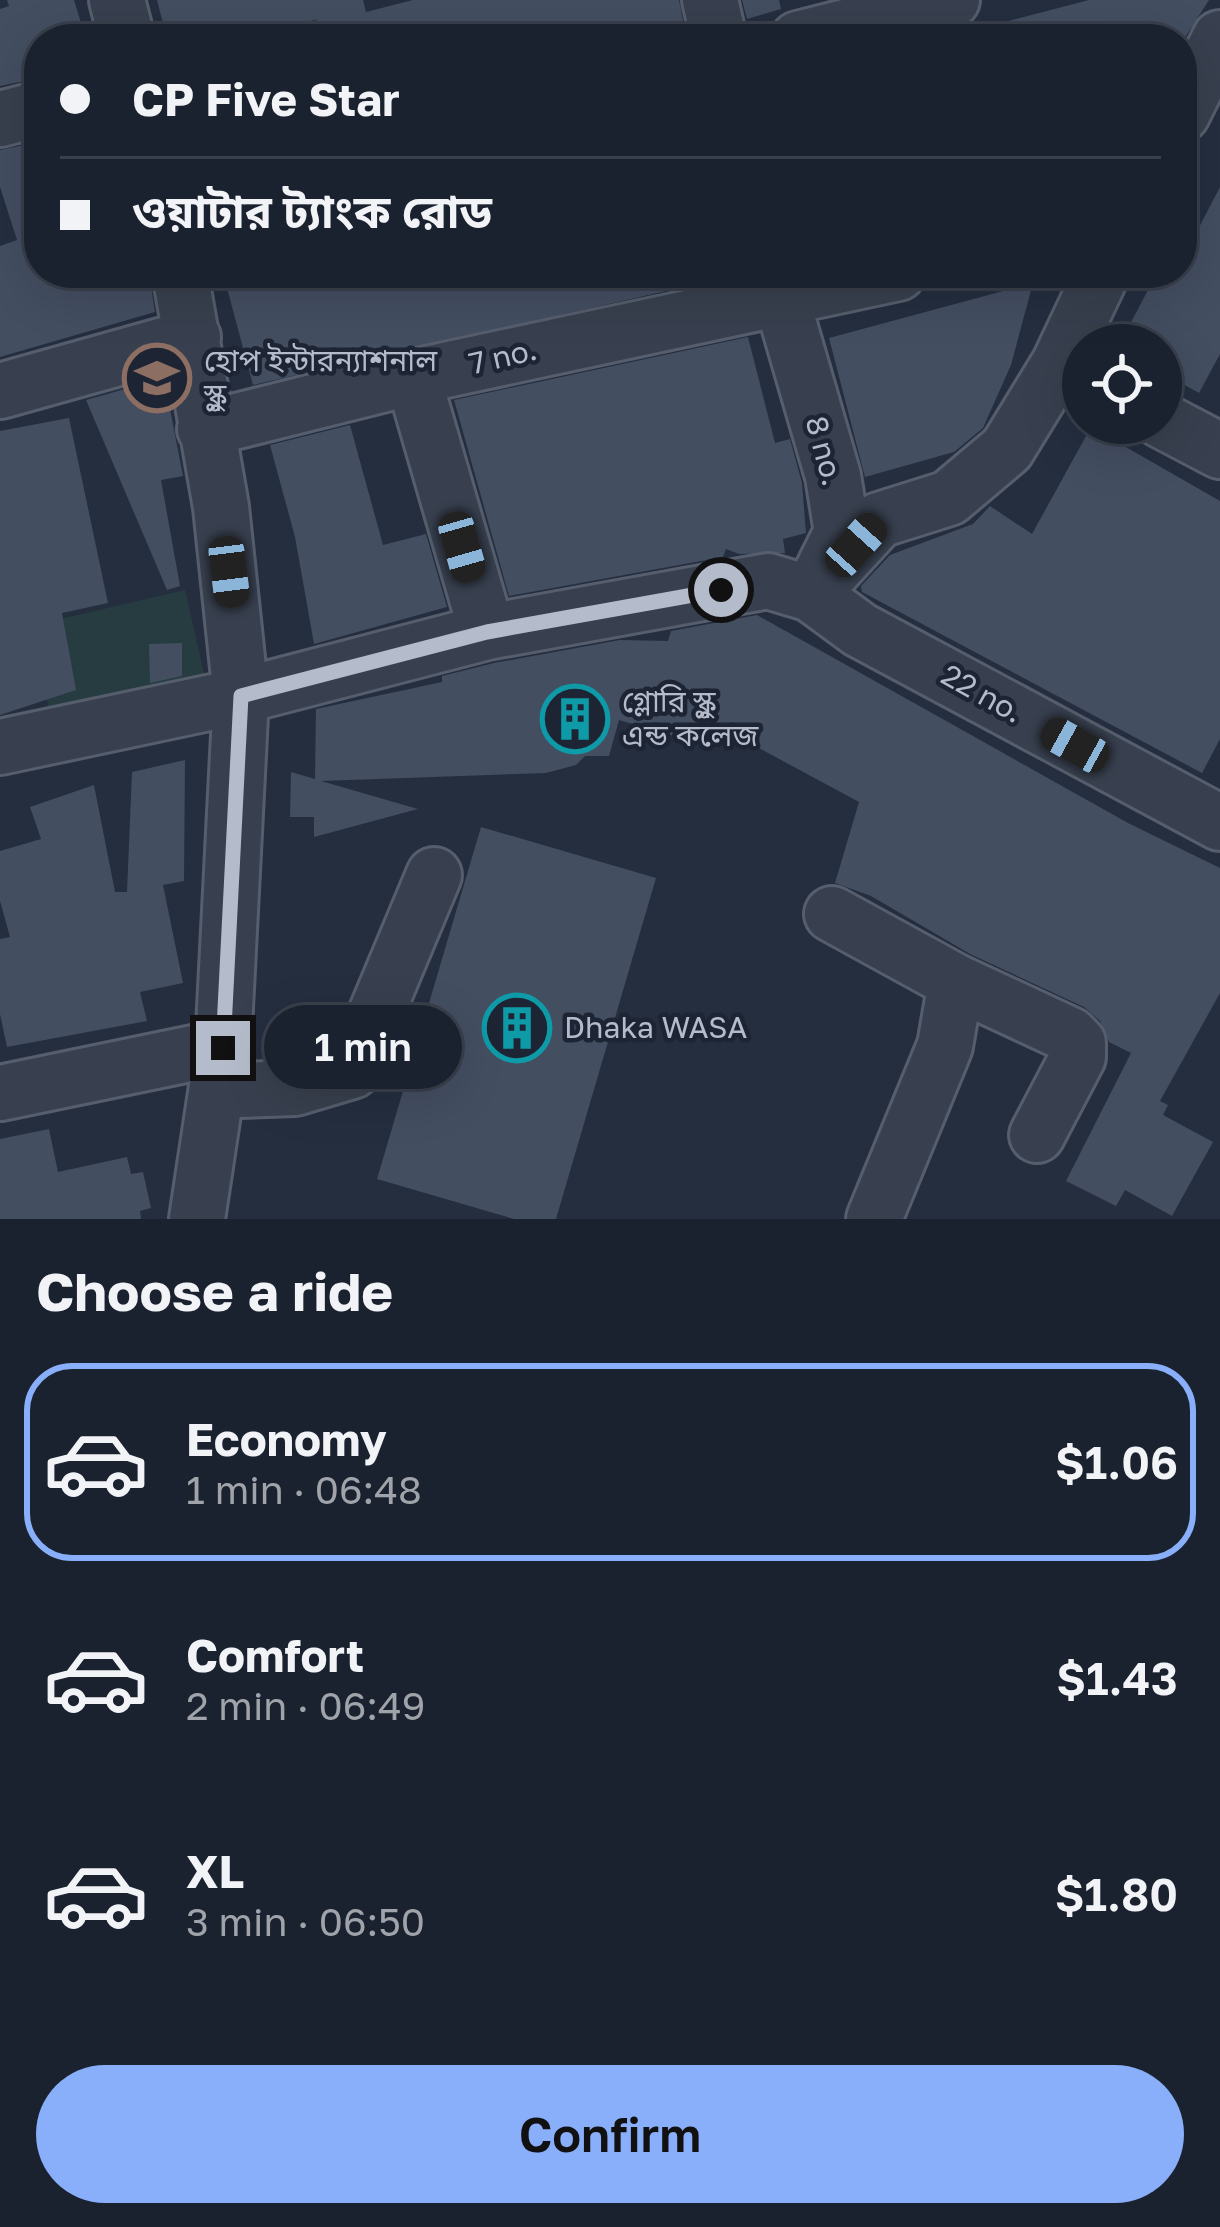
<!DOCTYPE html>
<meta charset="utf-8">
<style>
:root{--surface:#1b222f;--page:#282f3b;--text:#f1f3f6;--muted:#a0a4aa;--line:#393f4b;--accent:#89aefa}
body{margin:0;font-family:"Golos Text","Noto Sans Bengali",sans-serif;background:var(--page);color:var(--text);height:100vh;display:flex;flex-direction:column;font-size:45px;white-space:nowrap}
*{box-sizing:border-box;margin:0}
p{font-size:39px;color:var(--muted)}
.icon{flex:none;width:66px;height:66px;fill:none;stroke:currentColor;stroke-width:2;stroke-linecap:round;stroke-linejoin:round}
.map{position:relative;height:1219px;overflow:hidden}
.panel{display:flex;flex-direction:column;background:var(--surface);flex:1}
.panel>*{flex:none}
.top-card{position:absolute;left:24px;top:24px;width:1173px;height:264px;border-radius:48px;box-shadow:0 12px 48px #0002,0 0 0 3px var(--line);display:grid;align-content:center;height:264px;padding:0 36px;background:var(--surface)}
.fabs{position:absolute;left:1062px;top:324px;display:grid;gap:24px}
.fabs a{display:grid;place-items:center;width:120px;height:120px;border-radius:50%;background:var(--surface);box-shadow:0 12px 48px #0002,0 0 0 3px var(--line);font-size:60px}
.end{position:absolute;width:54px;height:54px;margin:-27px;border:15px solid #b4bbca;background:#111;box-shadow:0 0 0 6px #111}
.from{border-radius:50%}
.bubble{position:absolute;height:84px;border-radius:42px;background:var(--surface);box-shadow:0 12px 48px #0002,0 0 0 3px var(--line);font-size:39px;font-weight:600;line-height:84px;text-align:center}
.car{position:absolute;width:36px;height:72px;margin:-36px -18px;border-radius:15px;box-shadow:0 0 9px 3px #0007;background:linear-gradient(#222 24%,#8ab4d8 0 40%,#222 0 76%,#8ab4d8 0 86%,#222 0)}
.top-card b{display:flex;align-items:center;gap:42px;height:114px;font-size:45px}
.top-card b+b{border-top:3px solid var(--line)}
.top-card i{width:30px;height:30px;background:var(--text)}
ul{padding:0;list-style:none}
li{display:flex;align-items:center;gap:36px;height:198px;margin:0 24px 18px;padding:0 12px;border:6px solid transparent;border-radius:48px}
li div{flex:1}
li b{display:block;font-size:45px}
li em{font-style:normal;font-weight:600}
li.selected{border-color:var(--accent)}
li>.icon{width:108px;height:108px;stroke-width:1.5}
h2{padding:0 36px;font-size:54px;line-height:144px}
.cta{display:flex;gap:24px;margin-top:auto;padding:24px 36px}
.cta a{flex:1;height:138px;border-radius:72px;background:var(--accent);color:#111;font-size:48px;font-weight:600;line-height:138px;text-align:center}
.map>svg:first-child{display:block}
.green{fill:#263c40}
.building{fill:#434e61}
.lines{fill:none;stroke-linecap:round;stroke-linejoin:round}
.minor-casing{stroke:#565e6d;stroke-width:60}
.minor{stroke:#38404f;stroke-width:54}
.route{stroke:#b4bbca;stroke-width:15}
.labels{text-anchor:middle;stroke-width:9;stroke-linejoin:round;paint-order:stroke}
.street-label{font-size:30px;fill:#b4bbca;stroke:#1d2534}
.poi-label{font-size:30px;fill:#b4bbca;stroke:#1d2534;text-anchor:start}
</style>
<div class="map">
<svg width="1220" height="1219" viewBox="0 0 1220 1219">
<rect width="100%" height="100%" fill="#242e3f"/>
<!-- green -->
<path class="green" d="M 185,590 L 205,678 L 50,714 L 30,626 Z"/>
<!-- building -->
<path class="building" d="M 7,0 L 74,0 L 86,39 L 39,39 L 39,78 L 0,86 L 0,9 L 9,6 Z
M 157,0 L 363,0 L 366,12 L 413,0 L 679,0 L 686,36 L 306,39 L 304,27 L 318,19 L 246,39 L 167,39 Z
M 742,0 L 779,0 L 781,9 L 747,19 Z
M 1089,0 L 1209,0 L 1184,39 L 983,39 L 982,28 Z
M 39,142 L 39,273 L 149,273 L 155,312 L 0,357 L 0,246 L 17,240 L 0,187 L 0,150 Z
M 1220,187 L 1220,354 L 1199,393 L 1161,372 L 1161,345 L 1119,345 L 1157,273 L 1182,273 L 1182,260 Z
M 223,273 L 731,273 L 732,276 L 253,385 Z
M 1033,283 L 1011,365 L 983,428 L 954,452 L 865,477 L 829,338 Z
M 748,337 L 775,443 L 790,439 L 802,483 L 806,533 L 783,539 L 785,553 L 739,554 L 726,549 L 723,557 L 509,596 L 454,400 Z
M 164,378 L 183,476 L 161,480 L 180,586 L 167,590 L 86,400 Z
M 69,418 L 108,603 L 62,613 L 76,690 L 0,715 L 0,431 Z
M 350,425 L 383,545 L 426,534 L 447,607 L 314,644 L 295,537 L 270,445 Z
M 1091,427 L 1220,501 L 1220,739 L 1202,773 L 862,592 L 861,586 L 890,555 L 973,524 L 990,506 L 1032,534 Z
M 757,615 L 1128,823 L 1220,868 L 1220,993 L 1160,1101 L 1168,1105 L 1163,1115 L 1213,1142 L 1172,1216 L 1125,1190 L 1116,1206 L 1066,1181 L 1131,1053 L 1109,1042 L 1100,1021 L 1084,1007 L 970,954 L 871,896 L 835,883 L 859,802 L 716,725 L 674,736 L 619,720 L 609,756 L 585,756 L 576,765 L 546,773 L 321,781 L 418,809 L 314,837 L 314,817 L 290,817 L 291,772 L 315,779 L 316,709 L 442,682 L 442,676 L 494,663 L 620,640 L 668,641 L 671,631 Z
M 182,643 L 182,676 L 150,683 L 149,644 Z
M 185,760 L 184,881 L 163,885 L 183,983 L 140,992 L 147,1021 L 7,1047 L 0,1014 L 0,939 L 10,937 L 0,901 L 0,851 L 41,839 L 30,807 L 94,785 L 115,892 L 127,892 L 132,772 Z
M 481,827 L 656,878 L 556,1219 L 514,1219 L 377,1179 Z
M 49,1129 L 58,1172 L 127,1157 L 131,1174 L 143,1172 L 151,1208 L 140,1211 L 141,1219 L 0,1219 L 0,1139 Z"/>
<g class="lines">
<defs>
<path id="minor" d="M 117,0 L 127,39
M 710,0 L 719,39
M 798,39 L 952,0
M 1182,114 L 1220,38
M 0,119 L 39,109
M 180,273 L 221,507 L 241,696 L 223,1047 L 197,1219
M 774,273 L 833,476 L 842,532 L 820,576
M 413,377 L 487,632
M 0,391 L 193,337
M 1161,420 L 1220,451
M 205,429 L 413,377 L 898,273
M 811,594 L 879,520 L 949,498 L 1007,449 L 1059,364 L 1102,273
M 0,747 L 241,696 L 487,632 L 768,581 L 811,594 L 860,630 L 1220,823
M 832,914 L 956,982 L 1070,1035 L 1078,1043 L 1078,1057 L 1037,1135
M 240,1090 L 295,1088 L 352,1071 L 434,875
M 0,1093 L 223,1047
M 874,1219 L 945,1046 L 956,982"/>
</defs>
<!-- minor casing -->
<use href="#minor" class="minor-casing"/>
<!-- minor -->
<use href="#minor" class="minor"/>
</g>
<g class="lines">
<!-- route -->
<path class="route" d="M 223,1048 L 241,696 L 487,632 L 721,590"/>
</g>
<!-- icons -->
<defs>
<symbol id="school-ring" viewBox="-11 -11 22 22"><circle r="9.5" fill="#1d2534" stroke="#8d6e63" stroke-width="1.5"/><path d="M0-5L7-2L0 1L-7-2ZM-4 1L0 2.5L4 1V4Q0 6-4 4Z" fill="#8d6e63"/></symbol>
<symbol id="building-ring" viewBox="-11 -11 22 22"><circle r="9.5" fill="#1d2534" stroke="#0f9aa8" stroke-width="1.5"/><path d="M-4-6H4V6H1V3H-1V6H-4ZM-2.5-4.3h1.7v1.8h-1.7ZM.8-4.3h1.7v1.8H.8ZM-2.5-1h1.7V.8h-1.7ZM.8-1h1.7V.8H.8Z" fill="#0f9aa8"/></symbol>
</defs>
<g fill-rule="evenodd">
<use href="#school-ring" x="119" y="340" width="76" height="76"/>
<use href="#building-ring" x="537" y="681" width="76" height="76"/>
<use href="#building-ring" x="479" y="990" width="76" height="76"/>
</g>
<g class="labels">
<!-- street labels -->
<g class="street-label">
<text transform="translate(503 357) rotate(-13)" y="10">7 no.</text>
<text transform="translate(824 451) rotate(75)" y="10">8 no.</text>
<text transform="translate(982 694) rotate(29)" y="10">22 no.</text>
</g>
<!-- poi labels -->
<g class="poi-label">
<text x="204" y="371">হোপ ইন্টারন্যাশনাল<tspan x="204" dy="34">স্কুল</tspan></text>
<text x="622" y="712">গ্লোরি স্কুল<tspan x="622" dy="34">এন্ড কলেজ</tspan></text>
<text x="564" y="1038">Dhaka WASA</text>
</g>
</g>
</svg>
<div class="fabs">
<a><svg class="icon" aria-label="locate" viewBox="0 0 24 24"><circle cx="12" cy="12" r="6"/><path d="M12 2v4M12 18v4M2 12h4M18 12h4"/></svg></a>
</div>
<i class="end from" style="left:721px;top:590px"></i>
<i class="end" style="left:223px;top:1048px"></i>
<div class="bubble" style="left:264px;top:1005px;width:198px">1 min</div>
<i class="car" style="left:856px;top:545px;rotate:42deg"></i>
<i class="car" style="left:462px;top:547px;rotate:164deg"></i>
<i class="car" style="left:229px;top:572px;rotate:173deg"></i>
<i class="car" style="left:1075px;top:745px;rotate:299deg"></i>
<div class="top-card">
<b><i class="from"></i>CP Five Star</b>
<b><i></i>ওয়াটার ট্যাংক রোড</b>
</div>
</div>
<section class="panel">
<h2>Choose a ride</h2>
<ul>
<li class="selected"><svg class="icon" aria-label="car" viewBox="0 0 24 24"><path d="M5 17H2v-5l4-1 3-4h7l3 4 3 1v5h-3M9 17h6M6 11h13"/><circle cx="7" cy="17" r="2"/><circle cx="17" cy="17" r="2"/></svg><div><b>Economy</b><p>1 min · 06:48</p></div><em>$1.06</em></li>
<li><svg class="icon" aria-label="car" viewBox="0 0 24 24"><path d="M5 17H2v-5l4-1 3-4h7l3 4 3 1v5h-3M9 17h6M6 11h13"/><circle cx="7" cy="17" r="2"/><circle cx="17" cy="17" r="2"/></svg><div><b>Comfort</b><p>2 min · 06:49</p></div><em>$1.43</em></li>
<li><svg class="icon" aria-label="car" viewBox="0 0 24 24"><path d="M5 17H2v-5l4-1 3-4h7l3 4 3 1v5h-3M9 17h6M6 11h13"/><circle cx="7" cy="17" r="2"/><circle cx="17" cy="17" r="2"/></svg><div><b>XL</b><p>3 min · 06:50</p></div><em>$1.80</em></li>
</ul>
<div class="cta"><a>Confirm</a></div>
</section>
